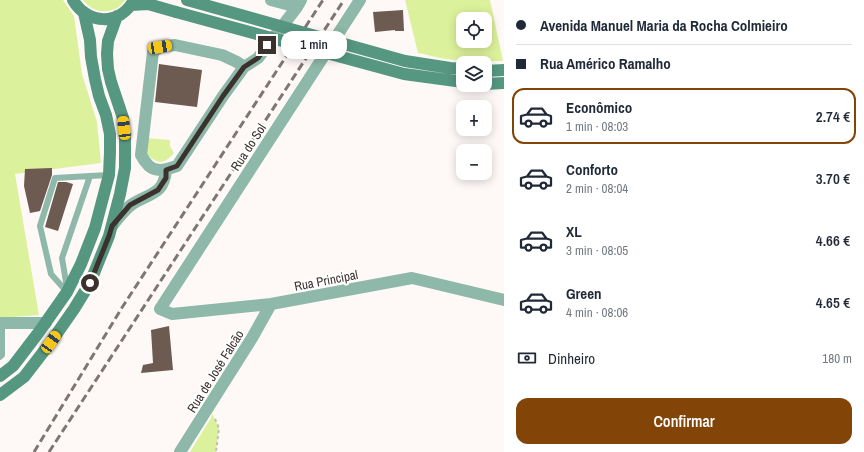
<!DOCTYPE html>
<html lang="pt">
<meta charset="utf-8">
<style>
:root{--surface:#fff;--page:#f6f6f7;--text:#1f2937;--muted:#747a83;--line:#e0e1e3;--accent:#834507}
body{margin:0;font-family:"Archivo Narrow",sans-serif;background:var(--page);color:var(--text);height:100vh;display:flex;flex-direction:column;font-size:15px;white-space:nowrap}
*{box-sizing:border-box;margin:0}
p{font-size:13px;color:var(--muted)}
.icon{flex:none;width:22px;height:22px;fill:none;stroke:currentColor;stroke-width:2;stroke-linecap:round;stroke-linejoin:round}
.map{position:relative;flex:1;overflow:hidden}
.sheet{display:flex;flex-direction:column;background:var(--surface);width:360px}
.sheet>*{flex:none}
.top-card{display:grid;align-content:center;height:88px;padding:0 12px;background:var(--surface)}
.tools{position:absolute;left:456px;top:12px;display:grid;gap:8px}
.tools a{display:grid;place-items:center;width:36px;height:36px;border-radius:8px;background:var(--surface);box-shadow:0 2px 10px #0003;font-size:20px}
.end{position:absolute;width:18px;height:18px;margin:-9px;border:5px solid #3b322e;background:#fff;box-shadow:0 0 0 2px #fff}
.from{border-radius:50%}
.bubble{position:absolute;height:28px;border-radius:12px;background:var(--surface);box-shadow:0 2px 10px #0003;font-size:13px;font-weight:600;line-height:28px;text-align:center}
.car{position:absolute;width:12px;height:24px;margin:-12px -6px;border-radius:5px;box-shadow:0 0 3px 1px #0007;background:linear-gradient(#f5c518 24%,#345 0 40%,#f5c518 0 76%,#345 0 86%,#f5c518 0)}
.top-card b{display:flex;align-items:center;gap:14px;height:38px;font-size:15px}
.top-card b+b{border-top:1px solid var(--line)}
.top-card i{width:10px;height:10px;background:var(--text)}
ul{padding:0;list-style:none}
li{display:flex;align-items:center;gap:12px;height:56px;margin:0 8px 6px;padding:0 4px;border:2px solid transparent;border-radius:12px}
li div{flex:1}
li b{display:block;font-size:15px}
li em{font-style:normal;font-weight:600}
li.selected{border-color:var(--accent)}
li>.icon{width:36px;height:36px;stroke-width:1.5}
.pay{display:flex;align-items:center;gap:10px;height:44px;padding:0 12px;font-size:15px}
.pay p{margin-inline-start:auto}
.button{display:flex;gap:8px;margin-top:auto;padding:8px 12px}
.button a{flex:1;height:46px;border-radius:12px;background:var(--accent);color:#fff;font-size:16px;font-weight:600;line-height:46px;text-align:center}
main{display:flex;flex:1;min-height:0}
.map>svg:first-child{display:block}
.green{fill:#dcf19b;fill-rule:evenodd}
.building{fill:#6d5a51}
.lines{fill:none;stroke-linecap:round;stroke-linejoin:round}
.path{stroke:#c3bdba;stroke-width:2;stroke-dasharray:3 3;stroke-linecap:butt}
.lane{stroke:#8eb8a9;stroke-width:6}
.street{stroke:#8eb8a9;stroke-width:12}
.secondary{stroke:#569781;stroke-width:12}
.rail{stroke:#7d7672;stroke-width:3;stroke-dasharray:8 4;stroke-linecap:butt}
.secondary-bridge{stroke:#569781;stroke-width:12}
.route{stroke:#3b322e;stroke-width:5}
.labels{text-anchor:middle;stroke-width:4;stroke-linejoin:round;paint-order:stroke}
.street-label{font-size:13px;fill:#3b322e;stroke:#fff}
</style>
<main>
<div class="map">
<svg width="504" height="452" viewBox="0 0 504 452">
<rect width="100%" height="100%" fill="#fef9f7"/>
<!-- green -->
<path class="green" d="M 0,0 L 63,0 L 74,16 L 82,74 L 97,122 L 101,163 L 15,174 L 39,315 L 0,318 Z
M 83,0 L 126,0 C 123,2 121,5 119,7 C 106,15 91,11 83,0 Z
M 405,0 L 490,0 L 503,61 C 484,61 465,61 446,59 C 436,58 427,54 418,53 ZM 463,19 L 485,19 L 485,41 L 463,41 Z
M 147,138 L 170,140 L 170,146 L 174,153 C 163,165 159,164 147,155 Z
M 212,413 L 219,428 L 216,452 L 190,452 L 211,418 Z"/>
<!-- building -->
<path class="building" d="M 403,10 L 404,31 L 395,31 L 395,30 L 375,32 L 373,12 Z
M 159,64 L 202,70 L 197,107 L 155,102 Z
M 52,168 L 52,175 L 40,211 L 30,213 L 24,186 L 25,169 Z
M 58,182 L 66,182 L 73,184 L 58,231 L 45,227 Z
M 169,326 L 173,370 L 141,373 L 143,365 L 153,363 L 151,330 Z"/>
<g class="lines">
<!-- path -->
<path class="path" d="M 215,419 L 219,428 L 216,452"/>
<!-- lane -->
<path class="lane" d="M 67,288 L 62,258 L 90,176 L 109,175
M 67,292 L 51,274 L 40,226 L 55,178 L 90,176
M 0,357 L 2,355 L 2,323"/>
<!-- street -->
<path class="street" d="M 271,0 L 297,7
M 360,0 L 160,309 L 172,314 L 271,304 L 412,278 L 504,300
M 244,67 L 237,62 L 222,55 L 175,45 L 160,47 L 153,52 L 141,155 C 143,159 146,163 149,166 C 157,173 168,169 177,166 L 223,96 L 244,67 L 258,58 L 297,7 L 301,0
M 112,226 C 118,219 124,210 131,205 C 148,193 164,196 166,170
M 0,323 L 46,323
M 180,452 L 252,338 L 271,304"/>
<!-- secondary -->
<path class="secondary" d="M 73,0 C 87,25 120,26 134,0
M 131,5 L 148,4 L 176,12
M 485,71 L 504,70
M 485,84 L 504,83
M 0,376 L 13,366 L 39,332 L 67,292 L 81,264 L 95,228 L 105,190 L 109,175 L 110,152 L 110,134 L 106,115 L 99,96 L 95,79 L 91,57 L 90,40 L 84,13
M 0,395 L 24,377 L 51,342 L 74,309 L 90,283 L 109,236 L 120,194 L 125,168 L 125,138 L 123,118 L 111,82 L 108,69 L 107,54 L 108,41 L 117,16"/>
<!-- rail -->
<path class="rail" d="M 34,452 L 123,306 L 323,0
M 49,452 L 344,0"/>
<!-- secondary-bridge -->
<path class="secondary-bridge" d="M 187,0 L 405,61 L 450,68 L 463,69
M 176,12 L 404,74 L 463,82"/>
</g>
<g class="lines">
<!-- route -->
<path class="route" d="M 90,283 L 109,236 L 112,226 L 130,205 L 158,190 L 166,178 L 166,170 L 177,166 L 223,96 L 244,67 L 258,58 L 267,45"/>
</g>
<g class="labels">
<!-- street labels -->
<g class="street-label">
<text transform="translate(248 147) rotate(-57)" y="5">Rua do Sol</text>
<text transform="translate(326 280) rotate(-11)" y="5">Rua Principal</text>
<text transform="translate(215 371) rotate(-58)" y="5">Rua de José Falcão</text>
</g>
</g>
</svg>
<div class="tools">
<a><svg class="icon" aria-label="locate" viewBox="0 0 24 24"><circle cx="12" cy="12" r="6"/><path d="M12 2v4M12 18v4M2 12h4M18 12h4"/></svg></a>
<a><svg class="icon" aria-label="layers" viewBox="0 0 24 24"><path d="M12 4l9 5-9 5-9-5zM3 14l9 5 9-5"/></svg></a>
<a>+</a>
<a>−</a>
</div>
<i class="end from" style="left:90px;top:283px"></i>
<i class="end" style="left:267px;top:45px"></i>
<div class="bubble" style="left:281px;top:31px;width:66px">1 min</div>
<i class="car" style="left:160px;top:47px;rotate:81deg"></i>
<i class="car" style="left:124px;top:128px;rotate:353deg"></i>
<i class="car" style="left:51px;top:342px;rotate:35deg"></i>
</div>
<section class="sheet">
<div class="top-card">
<b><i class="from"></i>Avenida Manuel Maria da Rocha Colmieiro</b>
<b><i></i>Rua Américo Ramalho</b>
</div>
<ul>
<li class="selected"><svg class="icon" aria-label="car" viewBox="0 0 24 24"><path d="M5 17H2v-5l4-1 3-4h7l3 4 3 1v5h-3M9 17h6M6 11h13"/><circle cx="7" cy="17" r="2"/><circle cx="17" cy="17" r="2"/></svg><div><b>Econômico</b><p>1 min · 08:03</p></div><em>2.74 €</em></li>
<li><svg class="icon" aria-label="car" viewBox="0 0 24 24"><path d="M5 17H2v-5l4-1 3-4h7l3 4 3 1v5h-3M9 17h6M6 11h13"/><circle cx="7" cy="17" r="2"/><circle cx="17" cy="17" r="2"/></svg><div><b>Conforto</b><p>2 min · 08:04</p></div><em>3.70 €</em></li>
<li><svg class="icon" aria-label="car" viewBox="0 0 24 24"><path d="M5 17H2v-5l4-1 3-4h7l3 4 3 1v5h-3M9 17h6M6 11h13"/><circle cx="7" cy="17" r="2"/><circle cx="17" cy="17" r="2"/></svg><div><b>XL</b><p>3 min · 08:05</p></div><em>4.66 €</em></li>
<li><svg class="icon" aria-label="car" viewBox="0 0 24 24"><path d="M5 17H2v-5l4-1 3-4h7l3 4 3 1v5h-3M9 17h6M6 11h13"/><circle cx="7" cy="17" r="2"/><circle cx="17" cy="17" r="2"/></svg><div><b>Green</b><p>4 min · 08:06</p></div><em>4.65 €</em></li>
</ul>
<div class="pay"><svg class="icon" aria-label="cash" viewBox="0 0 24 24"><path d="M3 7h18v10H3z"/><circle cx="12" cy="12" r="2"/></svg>Dinheiro<p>180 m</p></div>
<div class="button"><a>Confirmar</a></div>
</section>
</main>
